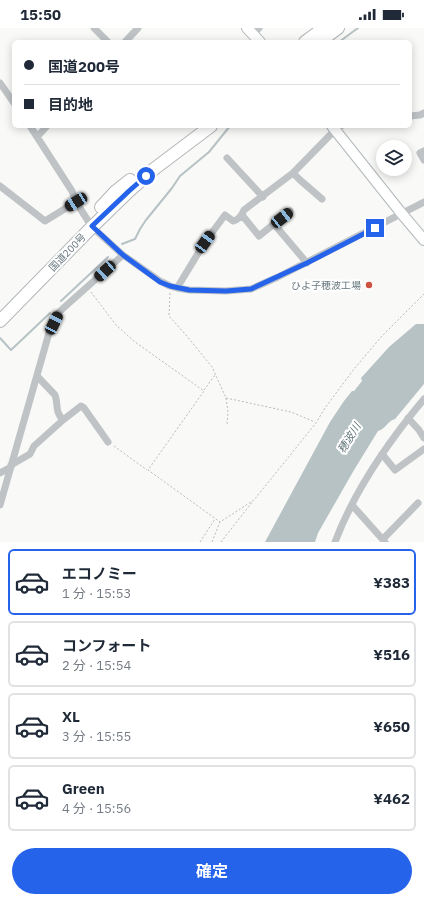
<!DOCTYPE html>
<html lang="ja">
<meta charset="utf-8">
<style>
:root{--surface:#fff;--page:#f6f6f7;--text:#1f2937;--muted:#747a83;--line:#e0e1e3;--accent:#2563eb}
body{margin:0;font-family:"IBM Plex Sans","Noto Sans JP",sans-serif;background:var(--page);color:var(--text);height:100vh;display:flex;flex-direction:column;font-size:15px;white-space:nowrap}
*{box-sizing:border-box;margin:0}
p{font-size:13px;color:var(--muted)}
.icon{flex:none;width:22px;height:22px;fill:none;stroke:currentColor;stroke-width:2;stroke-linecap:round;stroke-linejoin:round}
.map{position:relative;height:514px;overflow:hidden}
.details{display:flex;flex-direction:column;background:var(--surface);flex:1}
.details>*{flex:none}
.hud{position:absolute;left:12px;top:12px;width:400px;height:88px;border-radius:6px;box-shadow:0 2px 10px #0003;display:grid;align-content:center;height:88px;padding:0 12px;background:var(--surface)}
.buttons{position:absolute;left:376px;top:112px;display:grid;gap:8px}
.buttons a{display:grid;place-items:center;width:36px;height:36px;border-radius:50%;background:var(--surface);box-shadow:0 2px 10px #0003;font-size:20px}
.end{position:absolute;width:18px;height:18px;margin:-9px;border:5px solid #2563eb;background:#fff;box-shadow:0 0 0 2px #fff}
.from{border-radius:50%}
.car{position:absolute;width:12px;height:24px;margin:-12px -6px;border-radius:5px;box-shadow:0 0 3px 1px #0007;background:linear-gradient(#222 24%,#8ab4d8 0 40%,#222 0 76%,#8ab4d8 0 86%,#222 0)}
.hud b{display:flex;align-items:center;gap:14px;height:38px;font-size:15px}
.hud b+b{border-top:1px solid var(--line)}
.hud i{width:10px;height:10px;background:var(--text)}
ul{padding:7px 0 0;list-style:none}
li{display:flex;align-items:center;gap:12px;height:66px;margin:0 8px 6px;padding:0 4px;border:2px solid var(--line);border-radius:6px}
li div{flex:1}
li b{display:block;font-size:15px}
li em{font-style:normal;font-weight:700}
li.current{border-color:var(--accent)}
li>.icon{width:36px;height:36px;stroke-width:1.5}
.action{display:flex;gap:8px;margin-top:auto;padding:8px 12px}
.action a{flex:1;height:46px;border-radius:24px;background:var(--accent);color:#fff;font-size:16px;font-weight:700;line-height:46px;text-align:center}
.status{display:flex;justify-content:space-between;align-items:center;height:28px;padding:0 20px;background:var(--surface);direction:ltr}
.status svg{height:11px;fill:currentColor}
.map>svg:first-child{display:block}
.water{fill:#b7c2c5}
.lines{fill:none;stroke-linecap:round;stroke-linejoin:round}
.stream{stroke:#b7c2c5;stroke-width:2}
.secondary-casing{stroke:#b1b8bb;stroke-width:12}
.highway-casing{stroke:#b3b7b9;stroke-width:14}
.path{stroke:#b7bbbd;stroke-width:1;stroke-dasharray:2 2;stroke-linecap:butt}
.street{stroke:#bfc3c6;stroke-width:7}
.secondary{stroke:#fff;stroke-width:10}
.highway{stroke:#fff;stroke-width:12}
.route{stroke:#2563eb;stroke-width:5}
.poi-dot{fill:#cd5343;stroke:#fff;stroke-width:1.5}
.labels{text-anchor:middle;stroke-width:4;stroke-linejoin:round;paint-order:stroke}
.street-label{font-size:10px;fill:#67777e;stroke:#fff}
.poi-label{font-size:10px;fill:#67777e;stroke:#fff;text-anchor:end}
.water-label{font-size:11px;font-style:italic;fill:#637578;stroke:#fff}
</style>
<div class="status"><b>15:50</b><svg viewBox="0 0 49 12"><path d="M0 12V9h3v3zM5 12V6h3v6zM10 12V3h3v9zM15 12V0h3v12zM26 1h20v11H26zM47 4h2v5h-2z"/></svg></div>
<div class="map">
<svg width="424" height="514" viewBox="0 0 424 514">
<rect width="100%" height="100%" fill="#f9f9f7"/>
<!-- water -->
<path class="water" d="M 416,296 L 424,296 L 424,356 L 395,391 C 387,393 386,401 378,403 L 354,442 L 318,505 L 315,514 L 265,514 L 330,394 L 344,373 L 352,363 L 354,363 L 362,353 L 361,350 L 389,319 Z"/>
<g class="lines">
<!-- stream -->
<path class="stream" d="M 339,14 L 358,0
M 122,216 L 135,211 L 140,201 L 146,192 L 172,160 L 180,148 L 209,124 L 230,98
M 61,273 L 108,229
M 0,310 L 11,322 L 50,285"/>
<defs>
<path id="secondary" d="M 247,0 L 260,14
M 332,98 L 402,186 L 424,212"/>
<path id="highway" d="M 305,14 L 324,0
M 319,14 L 338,0
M 101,179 L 115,164 L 130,152
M 0,293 L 92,199 L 129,163 L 154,141 L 211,98"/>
</defs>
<!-- secondary casing -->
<use href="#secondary" class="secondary-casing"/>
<!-- highway casing -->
<use href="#highway" class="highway-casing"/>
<!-- path -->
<path class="path" d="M 91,264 L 116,297 L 135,314 L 204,363 L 148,442 L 220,494
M 170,265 L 169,288 L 186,307 L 212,339 L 226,370 L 291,384 L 315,394
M 204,362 L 215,347
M 226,370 L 228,384 L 227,396
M 114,418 L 147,442
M 200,514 L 215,491
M 212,514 L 220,494 L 254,472 L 316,395 L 325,380 L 354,341 L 382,308 L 424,266
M 221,514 L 253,473"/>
<!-- street -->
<path class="street" d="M 94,0 L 108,14
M 253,6 L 259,0
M 125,14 L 138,0
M 0,55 L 14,75
M 410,88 L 420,87 L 424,85
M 30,98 L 72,163 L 76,174 L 92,199 L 123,227 L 160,253 L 170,258 L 177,260 L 189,262 L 226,263 L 251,261 L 278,249 L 424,174
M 37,109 L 47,98
M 424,123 L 420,125 L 424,132
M 227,130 L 263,169
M 293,145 L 300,152 L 322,171
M 0,158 L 45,193 L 76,174
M 242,187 L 259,208 L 290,183
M 274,196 L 307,235
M 177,260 L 205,214 L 225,187 L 233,193 C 238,192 242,187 244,182 L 293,145 L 335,102 L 341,98
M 37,348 L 55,367 C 59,378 54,382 63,392 L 81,378 L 84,380 L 108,414
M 408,390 L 419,402 L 424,410
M 382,426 L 395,442 L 424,421
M 11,437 L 30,426 L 34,418 L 63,392
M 0,445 L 11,439
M 0,477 L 49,305 L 59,284 L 123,227
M 352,477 L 385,514
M 383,511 L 418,475
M 335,514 C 355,461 388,414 424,371"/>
<!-- secondary -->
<use href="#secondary" class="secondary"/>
<!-- highway -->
<use href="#highway" class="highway"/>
</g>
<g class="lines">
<!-- route -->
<path class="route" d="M 146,148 L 129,163 L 92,198 L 123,227 L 160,254 L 170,258 L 189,262 L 226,263 L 251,261 L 307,235 L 375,200"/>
</g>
<!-- markers -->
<circle class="poi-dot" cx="369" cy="257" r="4"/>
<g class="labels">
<!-- street labels -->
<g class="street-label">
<text transform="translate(67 224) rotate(-46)" y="4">国道200号</text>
</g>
<!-- poi labels -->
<g class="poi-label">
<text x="361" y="261">ひよ子穂波工場</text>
</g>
<!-- water labels -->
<g class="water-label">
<text transform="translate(349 410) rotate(-58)" y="4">穂波川</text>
</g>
</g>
</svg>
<div class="buttons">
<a><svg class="icon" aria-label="layers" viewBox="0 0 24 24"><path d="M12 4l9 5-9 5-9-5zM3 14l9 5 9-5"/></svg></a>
</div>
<i class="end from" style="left:146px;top:148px"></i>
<i class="end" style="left:375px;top:200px"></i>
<i class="car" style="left:76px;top:174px;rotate:238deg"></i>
<i class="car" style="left:282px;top:190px;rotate:52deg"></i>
<i class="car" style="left:205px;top:214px;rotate:36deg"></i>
<i class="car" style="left:105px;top:243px;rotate:228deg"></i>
<i class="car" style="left:54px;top:295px;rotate:26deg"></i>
<div class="hud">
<b><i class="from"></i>国道200号</b>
<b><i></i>目的地</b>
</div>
</div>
<section class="details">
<ul>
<li class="current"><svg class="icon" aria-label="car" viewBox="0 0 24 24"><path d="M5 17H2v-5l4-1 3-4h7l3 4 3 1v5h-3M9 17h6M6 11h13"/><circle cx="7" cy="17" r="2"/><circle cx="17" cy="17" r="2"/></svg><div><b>エコノミー</b><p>1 分 · 15:53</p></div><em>¥383</em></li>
<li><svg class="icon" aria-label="car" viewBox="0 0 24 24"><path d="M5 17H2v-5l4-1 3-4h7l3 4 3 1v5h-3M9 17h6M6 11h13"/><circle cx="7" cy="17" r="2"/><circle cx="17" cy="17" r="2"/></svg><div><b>コンフォート</b><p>2 分 · 15:54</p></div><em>¥516</em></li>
<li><svg class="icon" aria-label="car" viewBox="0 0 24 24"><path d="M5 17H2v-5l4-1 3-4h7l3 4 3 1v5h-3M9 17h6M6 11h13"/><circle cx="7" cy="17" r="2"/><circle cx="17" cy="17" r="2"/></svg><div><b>XL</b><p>3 分 · 15:55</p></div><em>¥650</em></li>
<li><svg class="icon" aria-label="car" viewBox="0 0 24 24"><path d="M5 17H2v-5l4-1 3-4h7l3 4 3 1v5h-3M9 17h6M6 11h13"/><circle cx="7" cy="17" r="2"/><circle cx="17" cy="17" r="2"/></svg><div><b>Green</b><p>4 分 · 15:56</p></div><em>¥462</em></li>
</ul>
<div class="action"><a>確定</a></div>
</section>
